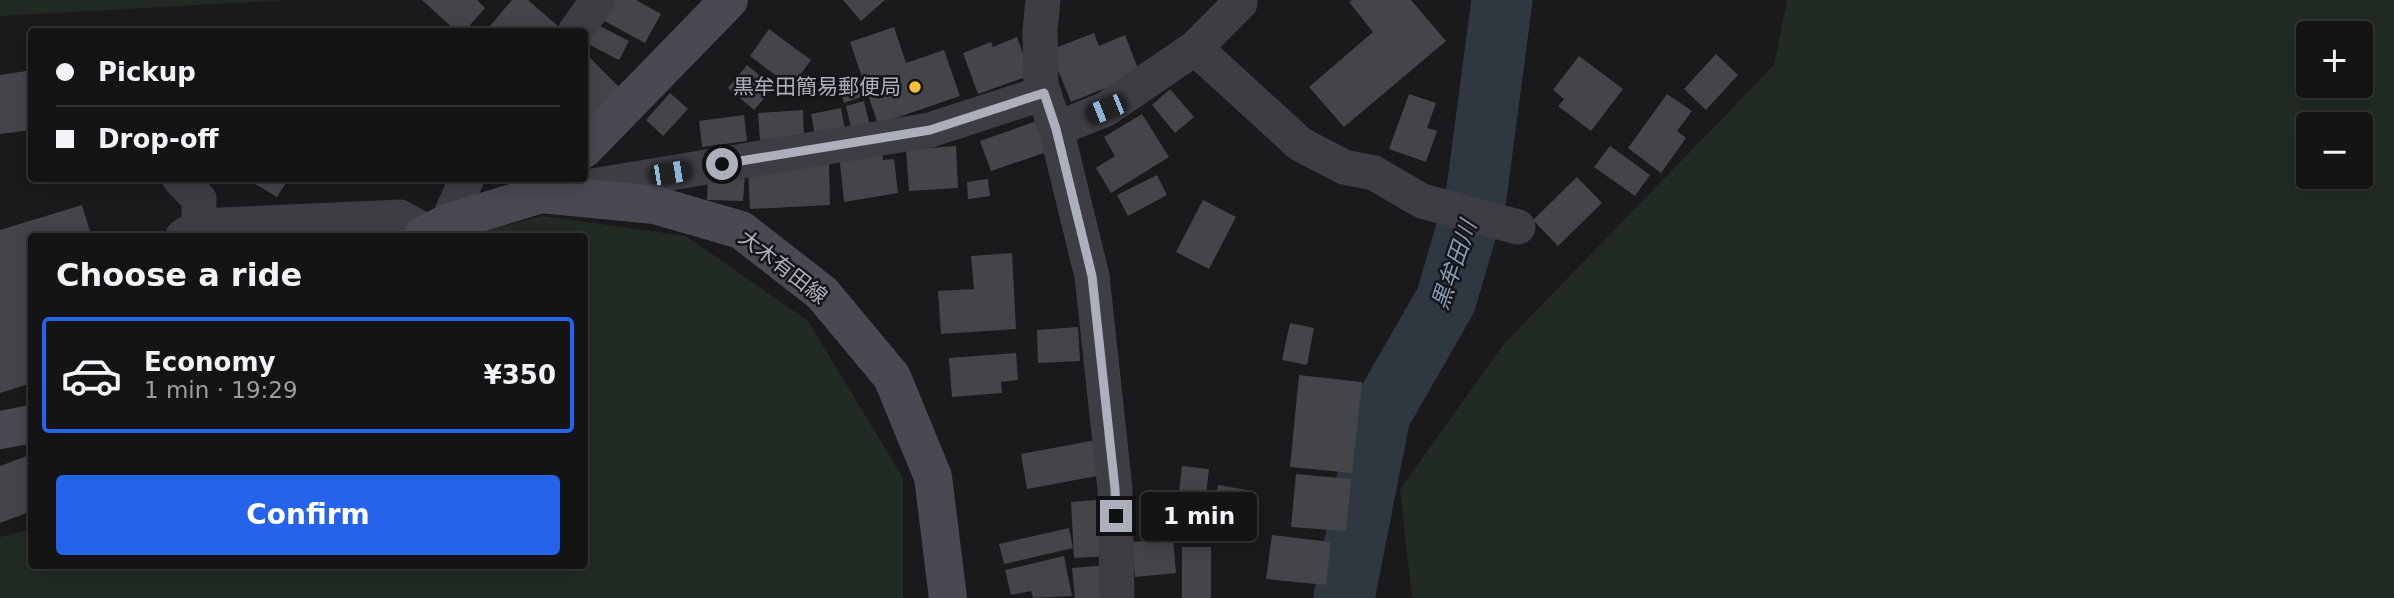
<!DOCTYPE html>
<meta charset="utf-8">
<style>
:root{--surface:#141415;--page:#1d1d1e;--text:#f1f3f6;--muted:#9d9ea0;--line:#333334;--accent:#2563eb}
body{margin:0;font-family:"DejaVu Sans","Noto Sans JP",sans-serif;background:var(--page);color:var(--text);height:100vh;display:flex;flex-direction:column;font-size:26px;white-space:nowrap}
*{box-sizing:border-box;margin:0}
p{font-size:23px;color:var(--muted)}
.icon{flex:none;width:38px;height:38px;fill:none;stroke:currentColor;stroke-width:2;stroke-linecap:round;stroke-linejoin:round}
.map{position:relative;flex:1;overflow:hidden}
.drawer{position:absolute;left:28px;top:233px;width:560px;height:336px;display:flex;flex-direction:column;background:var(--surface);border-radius:7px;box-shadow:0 4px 18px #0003,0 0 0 2px var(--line)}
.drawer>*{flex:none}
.top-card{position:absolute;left:28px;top:28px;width:560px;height:154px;border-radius:7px;box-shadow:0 4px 18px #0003,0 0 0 2px var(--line);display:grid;align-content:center;height:154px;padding:0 28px;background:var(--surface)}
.tools{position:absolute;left:2296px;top:21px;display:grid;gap:14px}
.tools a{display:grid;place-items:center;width:77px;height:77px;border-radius:7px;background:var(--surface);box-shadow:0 4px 18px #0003,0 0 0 2px var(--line);font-size:35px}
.end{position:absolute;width:32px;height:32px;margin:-16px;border:9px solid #acb0bc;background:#111;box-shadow:0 0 0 4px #111}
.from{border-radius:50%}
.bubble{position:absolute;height:49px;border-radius:7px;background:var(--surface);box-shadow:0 4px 18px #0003,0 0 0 2px var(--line);font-size:23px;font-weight:800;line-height:49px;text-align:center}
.car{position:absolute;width:21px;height:42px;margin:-21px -10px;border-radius:9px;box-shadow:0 0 5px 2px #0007;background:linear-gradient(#222 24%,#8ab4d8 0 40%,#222 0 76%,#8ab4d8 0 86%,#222 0)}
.top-card b{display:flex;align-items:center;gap:24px;height:66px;font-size:26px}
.top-card b+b{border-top:2px solid var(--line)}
.top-card i{width:18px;height:18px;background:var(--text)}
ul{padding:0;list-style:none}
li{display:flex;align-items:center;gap:21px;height:116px;margin:0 14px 10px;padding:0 14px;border:4px solid var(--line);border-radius:7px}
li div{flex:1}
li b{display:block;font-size:26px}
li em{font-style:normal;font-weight:800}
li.active{border-color:var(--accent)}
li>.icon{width:63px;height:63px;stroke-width:1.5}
h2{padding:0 28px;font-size:32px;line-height:84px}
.action{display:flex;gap:14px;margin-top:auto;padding:14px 28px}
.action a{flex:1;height:80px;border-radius:7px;background:var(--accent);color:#fff;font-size:28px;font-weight:800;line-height:80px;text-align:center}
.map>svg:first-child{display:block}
.green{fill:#212b23;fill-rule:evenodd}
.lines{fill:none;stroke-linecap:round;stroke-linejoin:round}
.river{stroke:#2f3841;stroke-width:61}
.building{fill:#444549}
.street{stroke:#3d3d43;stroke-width:35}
.secondary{stroke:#494a51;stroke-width:38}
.route{stroke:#acb0bc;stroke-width:9}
.poi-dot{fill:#f5bd39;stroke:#151517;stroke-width:2.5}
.labels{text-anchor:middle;stroke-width:5;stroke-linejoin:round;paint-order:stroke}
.poi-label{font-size:21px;fill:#acb0bc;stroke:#151517;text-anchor:end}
.street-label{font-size:21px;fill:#acb0bc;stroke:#151517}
.water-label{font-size:23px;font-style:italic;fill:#839db7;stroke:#151517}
</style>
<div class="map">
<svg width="2394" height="598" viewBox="0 0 2394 598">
<rect width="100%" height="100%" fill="#1a1a1c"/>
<!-- green -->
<path class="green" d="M 0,0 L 289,0 L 0,16 Z
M 1787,0 L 2394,0 L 2394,598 L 1412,598 L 1400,489 L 1504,344 L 1774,65 ZM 2361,33 L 2361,86 L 2308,86 L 2308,33 ZM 2308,124 L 2361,124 L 2361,177 L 2308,177 Z
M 543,216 L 686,236 L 808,321 L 903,478 L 903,598 L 0,598 L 0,537 L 31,529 L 32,565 L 584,565 L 584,236 L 465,236 Z"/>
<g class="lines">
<!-- river -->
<path class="river" d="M 1344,598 L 1380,415 L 1446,300 L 1476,197 L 1502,0"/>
</g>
<!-- building -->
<path class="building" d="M 422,0 L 477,0 L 485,8 L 464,32 L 457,32 Z
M 512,0 L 528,0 L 559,27 L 555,32 L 485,32 Z
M 611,0 L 636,0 L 661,14 L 645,43 L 601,19 Z
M 843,0 L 885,0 L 861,21 Z
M 1352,0 L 1411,0 L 1446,41 L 1344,127 L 1309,87 L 1373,32 L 1349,2 Z
M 596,24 L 629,41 L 619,60 L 586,43 Z
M 894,27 L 906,63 L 944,50 L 960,96 L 878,124 L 850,42 Z
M 769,29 L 811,60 L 791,87 L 750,56 Z
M 1094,33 L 1099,46 L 1125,35 L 1140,74 L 1071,102 L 1050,50 Z
M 1017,37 L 1031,75 L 978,94 L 963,53 L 991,42 L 993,47 Z
M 1716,54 L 1738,75 L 1706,110 L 1684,89 Z
M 588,56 L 619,87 L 584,123 L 584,60 Z
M 1579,56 L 1623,89 L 1591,131 L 1558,106 L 1564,99 L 1553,90 Z
M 747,65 L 774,87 L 754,110 L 728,88 Z
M 26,71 L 32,130 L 0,134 L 0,75 Z
M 855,75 L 861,97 L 844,103 L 838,80 Z
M 1170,89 L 1194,117 L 1175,133 L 1152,105 Z
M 670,93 L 688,109 L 663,136 L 646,120 Z
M 1409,94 L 1436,103 L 1427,128 L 1437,131 L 1426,162 L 1389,149 Z
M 1667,94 L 1692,111 L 1677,131 L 1686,138 L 1661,173 L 1628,148 Z
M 864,101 L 870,126 L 852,131 L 846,106 Z
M 841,108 L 845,130 L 815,136 L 811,114 Z
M 803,110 L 804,138 L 760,140 L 758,113 Z
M 1142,114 L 1169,157 L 1111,193 L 1096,168 L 1115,156 L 1104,137 Z
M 744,115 L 747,141 L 702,147 L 699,121 Z
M 1037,121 L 1047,152 L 991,171 L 980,141 Z
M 956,146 L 958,188 L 909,191 L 906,150 Z
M 1610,146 L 1650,175 L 1635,196 L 1594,167 Z
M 882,150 L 883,160 L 894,159 L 898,193 L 844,202 L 839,154 Z
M 829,162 L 830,205 L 750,209 L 748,165 Z
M 708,172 L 745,173 L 743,201 L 707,200 Z
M 1157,175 L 1167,195 L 1128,216 L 1117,195 Z
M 1577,177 L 1602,203 L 1558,246 L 1533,220 Z
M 254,178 L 289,178 L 277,197 L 252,182 Z
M 988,179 L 990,196 L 968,199 L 967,182 Z
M 1203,200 L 1236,217 L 1209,269 L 1176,252 Z
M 82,205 L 91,235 L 32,236 L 32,383 L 0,393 L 0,230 Z
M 1012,253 L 1016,329 L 941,334 L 938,291 L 974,289 L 971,256 Z
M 1290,323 L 1314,328 L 1307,365 L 1282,360 Z
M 1078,327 L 1080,361 L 1038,363 L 1037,330 Z
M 1016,353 L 1018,380 L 1001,382 L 1002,393 L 952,397 L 949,358 Z
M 1299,375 L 1362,382 L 1352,473 L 1290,467 Z
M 1096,440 L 1102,475 L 1027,489 L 1021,454 Z
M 32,454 L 32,511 L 0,523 L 0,466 Z
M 1182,466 L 1209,469 L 1203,521 L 1176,518 Z
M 1296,474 L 1351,479 L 1346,531 L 1291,527 Z
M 1218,485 L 1247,490 L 1242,525 L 1212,520 Z
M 1097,500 L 1098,519 L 1111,556 L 1074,558 L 1071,502 Z
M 1069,528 L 1073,548 L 1004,564 L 999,544 Z
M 1272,535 L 1331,542 L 1326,585 L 1266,579 Z
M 1173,539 L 1176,573 L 1135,577 L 1132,542 Z
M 1182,547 L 1211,547 L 1211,598 L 1182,598 Z
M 1064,556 L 1072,596 L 1033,598 L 1031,591 L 1011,595 L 1005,570 Z
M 1108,565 L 1110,598 L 1075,598 L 1072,568 Z"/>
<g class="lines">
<!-- street -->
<path class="street" d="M 1043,0 L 1040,30 L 1041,86 L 1056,129 L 1092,276 L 1115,489 L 1117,598
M 575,32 L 598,0
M 1195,48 L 1300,144 L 1344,167 L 1374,173 L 1422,201 L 1518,227
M 1056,129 L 1106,109 L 1195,48 L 1240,3 L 1238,0
M 179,178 L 199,199 L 199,226 L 183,236
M 568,190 L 930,130 L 1044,93
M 447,223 L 467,178
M 199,226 L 400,217 L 429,233"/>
<!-- secondary -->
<path class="secondary" d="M 584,149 L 729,0
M 422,236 L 447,223 L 541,194 L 655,205 L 741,230 L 822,293 L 892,377 L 933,477 L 948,598
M 0,430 L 32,424"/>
</g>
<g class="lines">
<!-- route -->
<path class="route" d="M 722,164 L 930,130 L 1044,93 L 1056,129 L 1092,276 L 1115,489 L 1116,516"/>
</g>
<!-- markers -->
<circle class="poi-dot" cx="915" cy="87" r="7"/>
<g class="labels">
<!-- poi labels -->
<g class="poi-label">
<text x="901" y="94">黒牟田簡易郵便局</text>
</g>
<!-- street labels -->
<g class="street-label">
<text transform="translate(783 267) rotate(38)" y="7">大木有田線</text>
</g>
<!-- water labels -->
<g class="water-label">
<text transform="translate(1454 265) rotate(-71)" y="8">黒牟田川</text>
</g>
</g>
</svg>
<div class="tools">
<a>+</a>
<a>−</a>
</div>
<i class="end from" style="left:722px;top:164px"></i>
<i class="end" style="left:1116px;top:516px"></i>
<div class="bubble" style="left:1141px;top:492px;width:116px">1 min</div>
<i class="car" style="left:1106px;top:109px;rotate:248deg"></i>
<i class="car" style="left:670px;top:173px;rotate:81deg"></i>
<div class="top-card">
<b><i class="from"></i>Pickup</b>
<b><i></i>Drop-off</b>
</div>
<section class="drawer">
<h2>Choose a ride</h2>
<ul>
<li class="active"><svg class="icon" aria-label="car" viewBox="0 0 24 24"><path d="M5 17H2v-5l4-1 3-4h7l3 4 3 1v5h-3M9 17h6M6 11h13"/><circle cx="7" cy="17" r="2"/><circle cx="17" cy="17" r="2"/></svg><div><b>Economy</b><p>1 min · 19:29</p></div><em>¥350</em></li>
</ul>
<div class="action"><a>Confirm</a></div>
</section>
</div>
